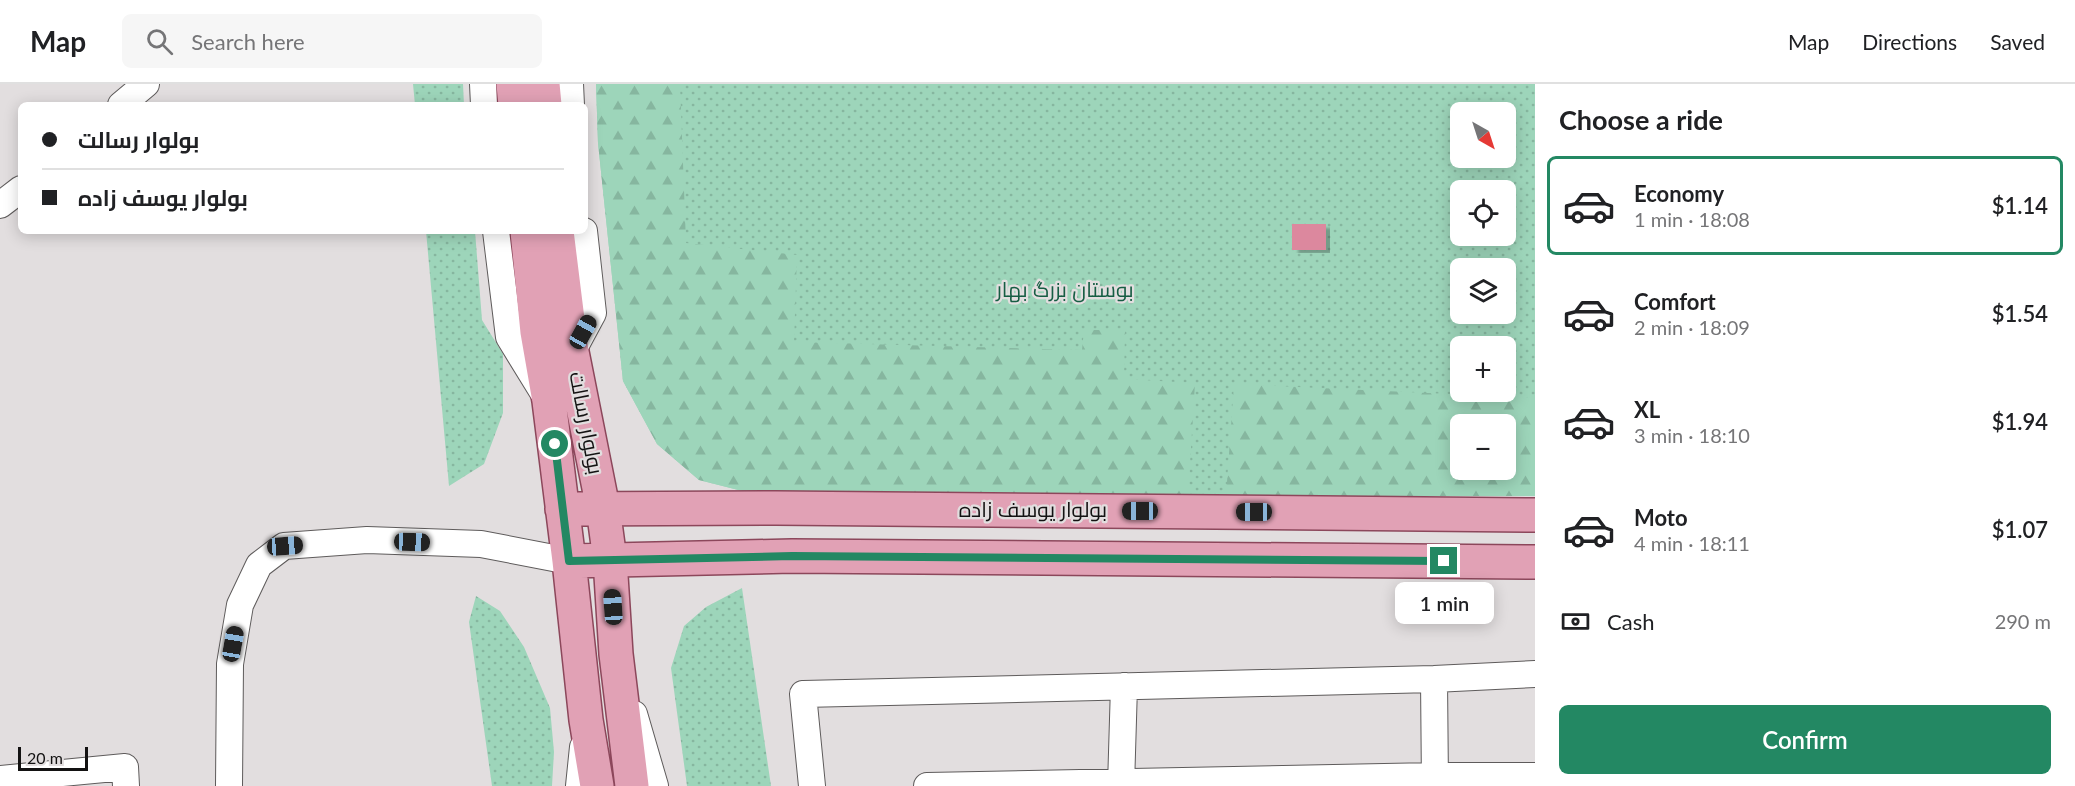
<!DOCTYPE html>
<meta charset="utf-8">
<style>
:root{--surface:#fff;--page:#f6f6f6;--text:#202124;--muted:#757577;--line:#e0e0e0;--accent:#238863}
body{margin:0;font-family:Lato,Cairo,sans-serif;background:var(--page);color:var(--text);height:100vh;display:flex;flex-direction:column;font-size:22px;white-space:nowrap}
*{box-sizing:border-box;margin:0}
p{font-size:20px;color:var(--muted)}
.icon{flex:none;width:33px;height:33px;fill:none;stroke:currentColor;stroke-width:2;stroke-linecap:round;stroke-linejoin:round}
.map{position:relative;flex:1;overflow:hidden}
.side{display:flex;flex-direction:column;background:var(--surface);width:540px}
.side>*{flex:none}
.banner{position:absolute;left:18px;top:18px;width:570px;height:132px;border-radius:9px;box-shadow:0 3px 15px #0003;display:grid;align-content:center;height:132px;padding:0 24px;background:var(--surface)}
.needle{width:39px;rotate:141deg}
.buttons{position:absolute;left:1450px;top:18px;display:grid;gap:12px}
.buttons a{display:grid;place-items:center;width:66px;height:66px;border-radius:9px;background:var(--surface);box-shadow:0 3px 15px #0003;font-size:30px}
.scale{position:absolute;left:18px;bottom:15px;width:70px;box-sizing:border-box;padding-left:6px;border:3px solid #131212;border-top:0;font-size:16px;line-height:21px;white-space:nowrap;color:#131212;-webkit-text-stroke:4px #e2dedf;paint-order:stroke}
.end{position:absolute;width:27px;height:27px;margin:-14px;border:8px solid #238863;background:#fff;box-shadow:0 0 0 3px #fff}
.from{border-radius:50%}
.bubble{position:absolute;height:42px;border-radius:9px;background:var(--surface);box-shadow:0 3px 15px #0003;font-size:20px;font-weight:600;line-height:42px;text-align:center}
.car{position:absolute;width:18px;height:36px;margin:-18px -9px;border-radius:8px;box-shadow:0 0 4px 2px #0007;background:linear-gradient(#222 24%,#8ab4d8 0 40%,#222 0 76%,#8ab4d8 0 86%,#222 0)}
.banner b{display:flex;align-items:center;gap:21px;height:57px;font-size:22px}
.banner b+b{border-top:2px solid var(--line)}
.banner i{width:15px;height:15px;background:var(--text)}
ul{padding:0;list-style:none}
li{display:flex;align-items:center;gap:18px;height:99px;margin:0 12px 9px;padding:0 12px;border:3px solid transparent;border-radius:9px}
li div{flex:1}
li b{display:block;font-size:22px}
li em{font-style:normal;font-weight:600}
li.on{border-color:var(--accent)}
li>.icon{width:54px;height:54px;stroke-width:1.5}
h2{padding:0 24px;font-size:27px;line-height:72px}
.pay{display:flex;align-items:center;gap:15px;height:66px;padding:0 24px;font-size:22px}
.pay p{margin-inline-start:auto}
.cta{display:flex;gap:12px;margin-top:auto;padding:12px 24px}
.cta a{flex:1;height:69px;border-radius:9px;background:var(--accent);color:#fff;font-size:24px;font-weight:600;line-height:69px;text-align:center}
header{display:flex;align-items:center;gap:36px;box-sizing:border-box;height:84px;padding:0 30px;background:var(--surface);border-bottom:2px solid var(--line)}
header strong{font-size:28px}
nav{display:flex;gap:33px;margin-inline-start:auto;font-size:21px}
.search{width:420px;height:54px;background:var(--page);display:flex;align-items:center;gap:15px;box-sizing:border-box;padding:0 21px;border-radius:9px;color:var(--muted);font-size:22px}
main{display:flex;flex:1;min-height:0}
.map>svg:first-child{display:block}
.grass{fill:url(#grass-dots);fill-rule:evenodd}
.forest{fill:url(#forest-firs);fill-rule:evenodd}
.building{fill:#dc889e;filter:url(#shadow)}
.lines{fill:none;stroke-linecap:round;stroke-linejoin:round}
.minor-casing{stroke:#5e5b5b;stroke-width:28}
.major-casing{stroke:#8c475b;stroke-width:36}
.minor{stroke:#fff;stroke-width:26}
.major{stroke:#e1a1b5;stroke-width:33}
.route{stroke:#238863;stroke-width:8}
.labels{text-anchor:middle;stroke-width:4.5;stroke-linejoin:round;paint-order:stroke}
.park-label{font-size:21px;fill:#165d43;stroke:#e2dedf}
.street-label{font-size:21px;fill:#131212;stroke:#e2dedf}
</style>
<header>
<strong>Map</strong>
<div class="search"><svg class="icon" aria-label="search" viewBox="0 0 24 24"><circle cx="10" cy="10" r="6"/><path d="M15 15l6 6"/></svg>Search here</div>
<nav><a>Map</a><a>Directions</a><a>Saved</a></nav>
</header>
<main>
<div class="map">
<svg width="1535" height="702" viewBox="0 0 1535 702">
<defs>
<pattern id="grass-dots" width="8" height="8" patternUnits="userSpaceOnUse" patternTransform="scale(1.5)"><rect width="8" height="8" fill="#9dd5ba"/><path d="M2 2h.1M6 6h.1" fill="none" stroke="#86b69f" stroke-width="1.8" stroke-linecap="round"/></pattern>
<pattern id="forest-firs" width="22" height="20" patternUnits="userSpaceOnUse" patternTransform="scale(1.5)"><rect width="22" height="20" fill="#9dd5ba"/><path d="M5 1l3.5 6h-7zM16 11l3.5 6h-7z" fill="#86b69f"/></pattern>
<filter id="shadow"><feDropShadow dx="6" dy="4" stdDeviation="1.5" flood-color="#0004"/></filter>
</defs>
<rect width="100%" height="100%" fill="#e2dedf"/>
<!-- grass -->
<path class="grass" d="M 413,0 L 463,0 L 464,21 L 415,21 Z
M 596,0 L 1535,0 L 1535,412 L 762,412 L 699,396 L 657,360 L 623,297 L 598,59 ZM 1461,28 L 1506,28 L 1506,74 L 1461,74 ZM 1461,106 L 1506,106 L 1506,152 L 1461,152 ZM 1461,184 L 1506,184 L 1506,230 L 1461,230 ZM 1461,262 L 1506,262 L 1506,308 L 1461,308 ZM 1461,340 L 1506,340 L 1506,386 L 1461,386 Z
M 426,147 L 475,147 L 482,236 L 503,270 L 503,329 L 484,380 L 449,402 Z
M 742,504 L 771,702 L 687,702 L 671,584 L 684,542 L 706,523 Z
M 476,512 L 500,527 L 524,563 L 550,624 L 554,668 L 552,702 L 492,702 L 469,538 Z"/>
<!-- forest -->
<path class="forest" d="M 596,0 L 680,0 L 686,159 L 797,171 L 794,258 L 1082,266 L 1084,246 L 1125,246 L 1124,295 L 1195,299 L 1188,412 L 762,412 L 699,396 L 657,360 L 623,297 L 598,59 Z
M 1234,300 L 1535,314 L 1535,412 L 1226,412 ZM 1461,340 L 1506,340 L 1506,386 L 1461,386 Z"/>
<!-- building -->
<path class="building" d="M 1292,140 L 1326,140 L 1326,166 L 1292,166 Z"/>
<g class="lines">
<defs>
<path id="minor" d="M 483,0 L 484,21
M 570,0 L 571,21
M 121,21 L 146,0
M 0,121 L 21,105
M 496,147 L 509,253 L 544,310
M 572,268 L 593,229 L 584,147
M 1434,595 L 1435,702
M 634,630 L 655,702
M 0,695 L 125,683 L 126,702
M 229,702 L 230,580 L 240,521 L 259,481 L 284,462 L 367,456 L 481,460 L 569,477
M 579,702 L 583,663
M 812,702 L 803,610 L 1434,595 L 1535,590
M 927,702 L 1435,692 L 1535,692
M 1121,702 L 1124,602"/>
<path id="major" d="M 513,0 L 515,21
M 543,0 L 545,21
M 527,147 L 537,248 L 549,317 L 569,477 L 586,636 L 597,702
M 557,147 L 572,268 L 603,424 L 610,476 L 616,570 L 632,702
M 562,425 L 776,424 L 1535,431
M 569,477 L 792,472 L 1535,478"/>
</defs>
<!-- minor casing -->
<use href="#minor" class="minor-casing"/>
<!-- major casing -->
<use href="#major" class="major-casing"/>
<!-- minor -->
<use href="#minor" class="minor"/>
<!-- major -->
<use href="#major" class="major"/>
</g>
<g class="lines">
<!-- route -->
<path class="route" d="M 555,360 L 569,477 L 792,472 L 1444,477"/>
</g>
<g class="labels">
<!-- park labels -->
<g class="park-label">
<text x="1065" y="213">بوستان بزرگ بهار</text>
</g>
<!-- street labels -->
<g class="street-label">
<text transform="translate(586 339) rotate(79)" y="7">بولوار رسالت</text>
<text x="1033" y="433">بولوار یوسف زاده</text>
</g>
</g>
</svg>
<div class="buttons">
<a><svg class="needle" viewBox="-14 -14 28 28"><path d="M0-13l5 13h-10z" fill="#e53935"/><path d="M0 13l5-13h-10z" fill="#757577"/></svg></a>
<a><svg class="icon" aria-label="locate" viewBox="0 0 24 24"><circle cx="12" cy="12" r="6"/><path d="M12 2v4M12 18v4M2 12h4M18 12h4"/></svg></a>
<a><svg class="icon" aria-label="layers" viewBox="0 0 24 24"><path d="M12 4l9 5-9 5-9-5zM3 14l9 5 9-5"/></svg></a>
<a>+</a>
<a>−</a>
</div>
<div class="scale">20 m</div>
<i class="end from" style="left:555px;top:360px"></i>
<i class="end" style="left:1444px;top:477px"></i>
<div class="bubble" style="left:1395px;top:498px;width:99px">1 min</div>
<i class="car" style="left:583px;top:248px;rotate:29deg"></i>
<i class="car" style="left:1140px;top:427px;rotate:270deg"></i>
<i class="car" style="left:1254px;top:428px;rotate:270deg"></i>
<i class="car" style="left:412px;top:458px;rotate:92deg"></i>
<i class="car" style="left:285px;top:462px;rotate:86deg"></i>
<i class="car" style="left:613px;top:523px;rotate:356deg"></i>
<i class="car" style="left:233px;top:560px;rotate:10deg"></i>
<div class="banner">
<b><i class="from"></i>بولوار رسالت</b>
<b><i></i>بولوار یوسف زاده</b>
</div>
</div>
<section class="side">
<h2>Choose a ride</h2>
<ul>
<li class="on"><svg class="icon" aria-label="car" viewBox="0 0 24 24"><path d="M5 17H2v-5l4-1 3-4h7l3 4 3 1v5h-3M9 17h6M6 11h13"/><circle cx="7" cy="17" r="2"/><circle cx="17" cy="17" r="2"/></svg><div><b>Economy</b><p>1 min · 18:08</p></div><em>$1.14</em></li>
<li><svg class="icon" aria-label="car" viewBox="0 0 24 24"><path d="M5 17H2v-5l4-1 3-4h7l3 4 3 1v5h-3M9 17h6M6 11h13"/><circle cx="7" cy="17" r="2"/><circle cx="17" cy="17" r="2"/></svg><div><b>Comfort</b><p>2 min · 18:09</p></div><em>$1.54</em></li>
<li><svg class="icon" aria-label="car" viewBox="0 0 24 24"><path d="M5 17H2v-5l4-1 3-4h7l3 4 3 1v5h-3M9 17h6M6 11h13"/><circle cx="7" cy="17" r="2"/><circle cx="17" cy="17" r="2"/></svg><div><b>XL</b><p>3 min · 18:10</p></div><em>$1.94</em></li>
<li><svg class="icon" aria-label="car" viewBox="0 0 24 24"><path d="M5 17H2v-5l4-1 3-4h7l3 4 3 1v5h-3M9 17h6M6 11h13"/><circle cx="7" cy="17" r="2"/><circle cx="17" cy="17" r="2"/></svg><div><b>Moto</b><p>4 min · 18:11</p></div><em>$1.07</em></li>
</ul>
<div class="pay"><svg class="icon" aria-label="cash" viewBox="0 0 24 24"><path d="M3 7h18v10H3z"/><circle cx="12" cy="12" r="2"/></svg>Cash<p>290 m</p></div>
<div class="cta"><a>Confirm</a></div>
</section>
</main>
